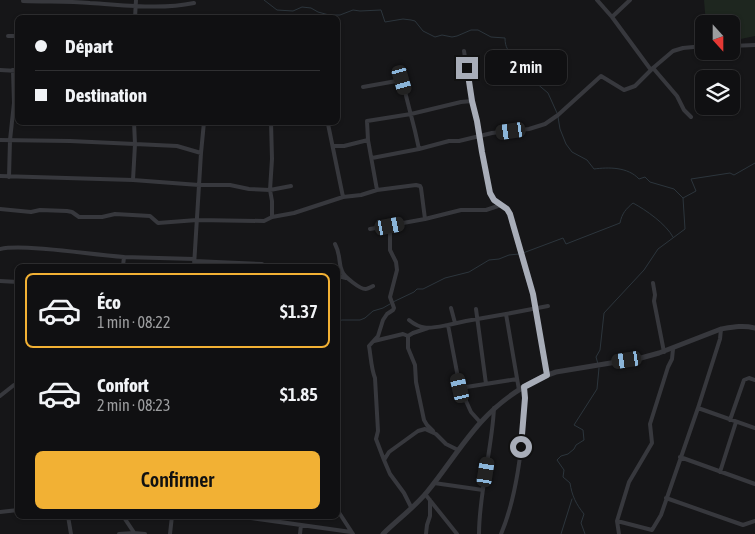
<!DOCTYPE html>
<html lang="fr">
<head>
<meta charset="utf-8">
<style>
  :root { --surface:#101012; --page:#19191b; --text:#f1f3f6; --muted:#9c9d9f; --line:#303032; --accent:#f2b134 }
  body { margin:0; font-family:"Asap Condensed",sans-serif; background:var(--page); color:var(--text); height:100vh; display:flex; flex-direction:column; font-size:19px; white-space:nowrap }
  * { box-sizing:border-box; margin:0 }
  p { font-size:16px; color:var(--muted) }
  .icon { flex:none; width:28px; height:28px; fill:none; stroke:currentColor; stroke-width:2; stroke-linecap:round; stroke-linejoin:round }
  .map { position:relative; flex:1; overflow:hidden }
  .details { position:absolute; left:15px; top:264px; width:325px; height:255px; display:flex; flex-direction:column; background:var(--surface); border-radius:8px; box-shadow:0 1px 4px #0004,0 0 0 1px var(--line) }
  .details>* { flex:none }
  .guide { position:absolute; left:15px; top:15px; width:325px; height:110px; border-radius:8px; box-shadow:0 1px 4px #0004,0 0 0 1px var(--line); display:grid; align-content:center; height:110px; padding:0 20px; background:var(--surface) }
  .needle { width:32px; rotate:159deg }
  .tools { position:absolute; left:695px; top:15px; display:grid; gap:10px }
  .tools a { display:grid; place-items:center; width:45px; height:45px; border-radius:8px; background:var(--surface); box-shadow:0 1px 4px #0004,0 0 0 1px var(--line); font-size:25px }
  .end { position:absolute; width:22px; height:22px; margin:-11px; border:6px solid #a8adb8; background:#111; box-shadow:0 0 0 2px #111 }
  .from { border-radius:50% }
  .bubble { position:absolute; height:35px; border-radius:8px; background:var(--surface); box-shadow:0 1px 4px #0004,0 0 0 1px var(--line); font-size:16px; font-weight:600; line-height:35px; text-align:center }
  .car { position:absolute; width:15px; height:30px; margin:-15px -8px; border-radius:6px; box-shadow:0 0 4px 1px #0007; background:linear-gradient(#222 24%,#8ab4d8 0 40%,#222 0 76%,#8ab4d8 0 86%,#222 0) }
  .guide b { display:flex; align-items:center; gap:18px; height:48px; font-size:19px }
  .guide b+b { border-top:1px solid var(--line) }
  .guide i { width:12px; height:12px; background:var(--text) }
  ul { padding:9px 0 0; list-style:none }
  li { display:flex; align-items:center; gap:15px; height:75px; margin:0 10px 8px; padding:0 10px; border:2px solid transparent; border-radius:8px }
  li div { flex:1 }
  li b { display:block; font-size:19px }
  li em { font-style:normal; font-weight:600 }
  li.active { border-color:var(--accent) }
  li>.icon { width:45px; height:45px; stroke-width:1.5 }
  .button { display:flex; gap:10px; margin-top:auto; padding:10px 20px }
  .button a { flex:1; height:58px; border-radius:8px; background:var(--accent); color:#111; font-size:20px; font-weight:600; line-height:58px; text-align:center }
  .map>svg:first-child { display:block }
</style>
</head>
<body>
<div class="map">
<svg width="755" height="534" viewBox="0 0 755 534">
  <rect width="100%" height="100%" fill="#161618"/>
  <path fill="#1e261f" d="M704 0H755V36L731 41V24H706Z"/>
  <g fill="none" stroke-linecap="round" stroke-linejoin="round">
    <path stroke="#2c353c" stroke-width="1" d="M264 0 277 10 293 11 302 7 311 8 318 12 329 15H340L353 10 360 11 381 10 385 22 403 19 411 20 415 21 423 31 435 37 442 35 452 37 457 36 471 30H478L491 37 505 38C505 57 519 56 533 61V68L530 75 535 82 548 93 557 113
      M558 117 560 129 566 144 572 152 587 160 594 169C609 167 628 167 639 179L645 177 650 182 674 189 683 198
      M523 253 563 238 566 244 620 223C622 213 626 209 633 203 646 210 666 224 673 237
      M393 302 414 292 417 289H423L445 278 469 272 489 260 499 259 509 255 519 254
      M338 321 342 320H360L365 318 373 311 383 308 390 304
      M598 364 596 357 600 350 604 313 644 270 658 249 685 229 683 198 696 191 691 179 730 173 734 175 755 163
      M561 534 572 499
      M585 534 581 523 584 514C576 504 572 496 570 483L563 477 564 470 557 460 561 456 568 454 574 449 576 445 584 440 583 430 574 425 597 389 599 368"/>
    <path stroke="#37383d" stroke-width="4" d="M597 0 612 17 651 70
      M23 1C46 2 68 1 90 3 125 5 160 10 194 3
      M612 17 630 0
      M135 18 136 0
      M8 36H18
      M731 46 755 45
      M464 51 472 101 477 121 479 137 490 193C494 203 504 205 510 214L526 273 533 294 547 375
      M653 68 677 96 684 110 691 117
      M0 70 18 71
      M363 87 402 80 415 131 419 149
      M134 122 135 144 177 146 201 153 194 266
      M271 122 272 159 270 190 272 201V217L294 213 343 197 361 195 377 190 368 140 367 121 411 114 461 102 472 101
      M318 122 328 124 343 197
      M0 140 70 141 135 144 133 180
      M333 146H344L368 140
      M201 153 204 122
      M372 158 419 149 449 141H459L492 133 529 129 545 124 558 115 601 76 624 90 635 86 653 68 673 51 683 48 704 46
      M0 176 133 180 199 185H230L249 189 270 190 291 186
      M9 177 10 140 14 103 13 70
      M377 190 416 185 420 186 421 188 425 219
      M0 209 31 212 40 210 67 211 72 212 79 217H102L115 214 150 216 158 223 197 220 264 221 272 217
      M370 229 425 219 461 210H486L501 205
      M335 244C341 255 338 262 342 271 343 276 361 290 366 289 367 289 373 286 373 286
      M0 249C14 246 31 248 46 249 72 251 98 255 124 257
      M194 261 262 264 264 266
      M123 266 124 257 194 259
      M338 276 346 278
      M0 281 18 282
      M653 283 655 295 654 301 664 352
      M451 308 455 323
      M476 309 486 384
      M506 314 519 390
      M409 320C422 331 432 328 448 325
      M428 328 413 333 408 336V348L415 365 416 382 424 420 427 425 433 431
      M374 341 403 334 408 336
      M460 388 517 379
      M0 396 14 385 18 384
      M698 408 755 428
      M730 420 744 380 749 378 755 380
      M480 422 471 412 460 388 448 325 466 321 506 314 548 306
      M680 457 755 484
      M384 460 376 439 378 431 375 378C371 368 371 357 369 346L378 336 383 320 387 314 393 310 394 308 390 297 397 270 396 262 390 250V226
      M720 472 736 422
      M434 483 483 490
      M425 494 457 534
      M666 498 743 525 755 521
      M411 507 404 493 390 474 384 460 389 452 418 431 425 429 436 434 446 444 458 450
      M338 511 353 534
      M0 512 18 510
      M68 516 71 534
      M123 516 135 534
      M237 516 351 532
      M617 521 652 530 661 515 698 408 720 339 721 329
      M119 534 134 533 145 534
      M170 534 172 516
      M300 534 301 525
      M426 534 427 525 430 516V500
      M479 534C479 492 492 450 494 408
      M501 534C515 501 520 464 523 429 524 414 526 401 524 387
      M619 534 617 521 629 482 652 443 650 424 668 367 672 359 673 349"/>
    <path stroke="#37383d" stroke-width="5" d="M383 534C397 520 415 507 427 492 446 469 461 444 481 422 501 400 528 381 556 372L641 358 659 353 721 329C733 327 743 325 755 328"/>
  </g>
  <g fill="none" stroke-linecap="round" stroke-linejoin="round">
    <path stroke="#a8adb8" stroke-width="6" d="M467 68 472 101 477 121 482 152 490 193 494 200 507 209 510 214 533 294 547 375 524 387 525 398 521 447"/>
  </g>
</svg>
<div class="tools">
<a><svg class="needle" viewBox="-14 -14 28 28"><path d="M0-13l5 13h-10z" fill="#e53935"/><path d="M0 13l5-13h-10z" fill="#9c9d9f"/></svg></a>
<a><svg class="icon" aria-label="layers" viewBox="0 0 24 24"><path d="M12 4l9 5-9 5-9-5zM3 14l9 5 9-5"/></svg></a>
</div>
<i class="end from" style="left:521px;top:447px"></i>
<i class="end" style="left:467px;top:68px"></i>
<div class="bubble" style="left:485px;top:50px;width:82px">2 min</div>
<i class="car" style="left:402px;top:80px;rotate:164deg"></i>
<i class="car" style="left:511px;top:131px;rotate:262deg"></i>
<i class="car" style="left:390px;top:226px;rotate:79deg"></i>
<i class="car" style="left:627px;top:360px;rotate:261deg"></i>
<i class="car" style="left:460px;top:388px;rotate:347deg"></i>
<i class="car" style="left:486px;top:472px;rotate:9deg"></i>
<div class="guide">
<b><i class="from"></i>Départ</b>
<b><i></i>Destination</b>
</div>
<section class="details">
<ul>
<li class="active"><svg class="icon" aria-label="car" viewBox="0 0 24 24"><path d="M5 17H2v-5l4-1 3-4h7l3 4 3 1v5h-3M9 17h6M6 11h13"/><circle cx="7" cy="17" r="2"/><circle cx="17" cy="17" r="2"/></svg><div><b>Éco</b><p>1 min · 08:22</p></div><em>$1.37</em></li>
<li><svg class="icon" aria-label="car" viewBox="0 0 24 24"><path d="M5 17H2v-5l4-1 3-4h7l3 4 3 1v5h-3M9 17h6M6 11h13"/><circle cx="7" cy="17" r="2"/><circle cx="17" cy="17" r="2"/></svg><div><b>Confort</b><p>2 min · 08:23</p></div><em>$1.85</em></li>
</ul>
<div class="button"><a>Confirmer</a></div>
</section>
</div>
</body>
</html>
